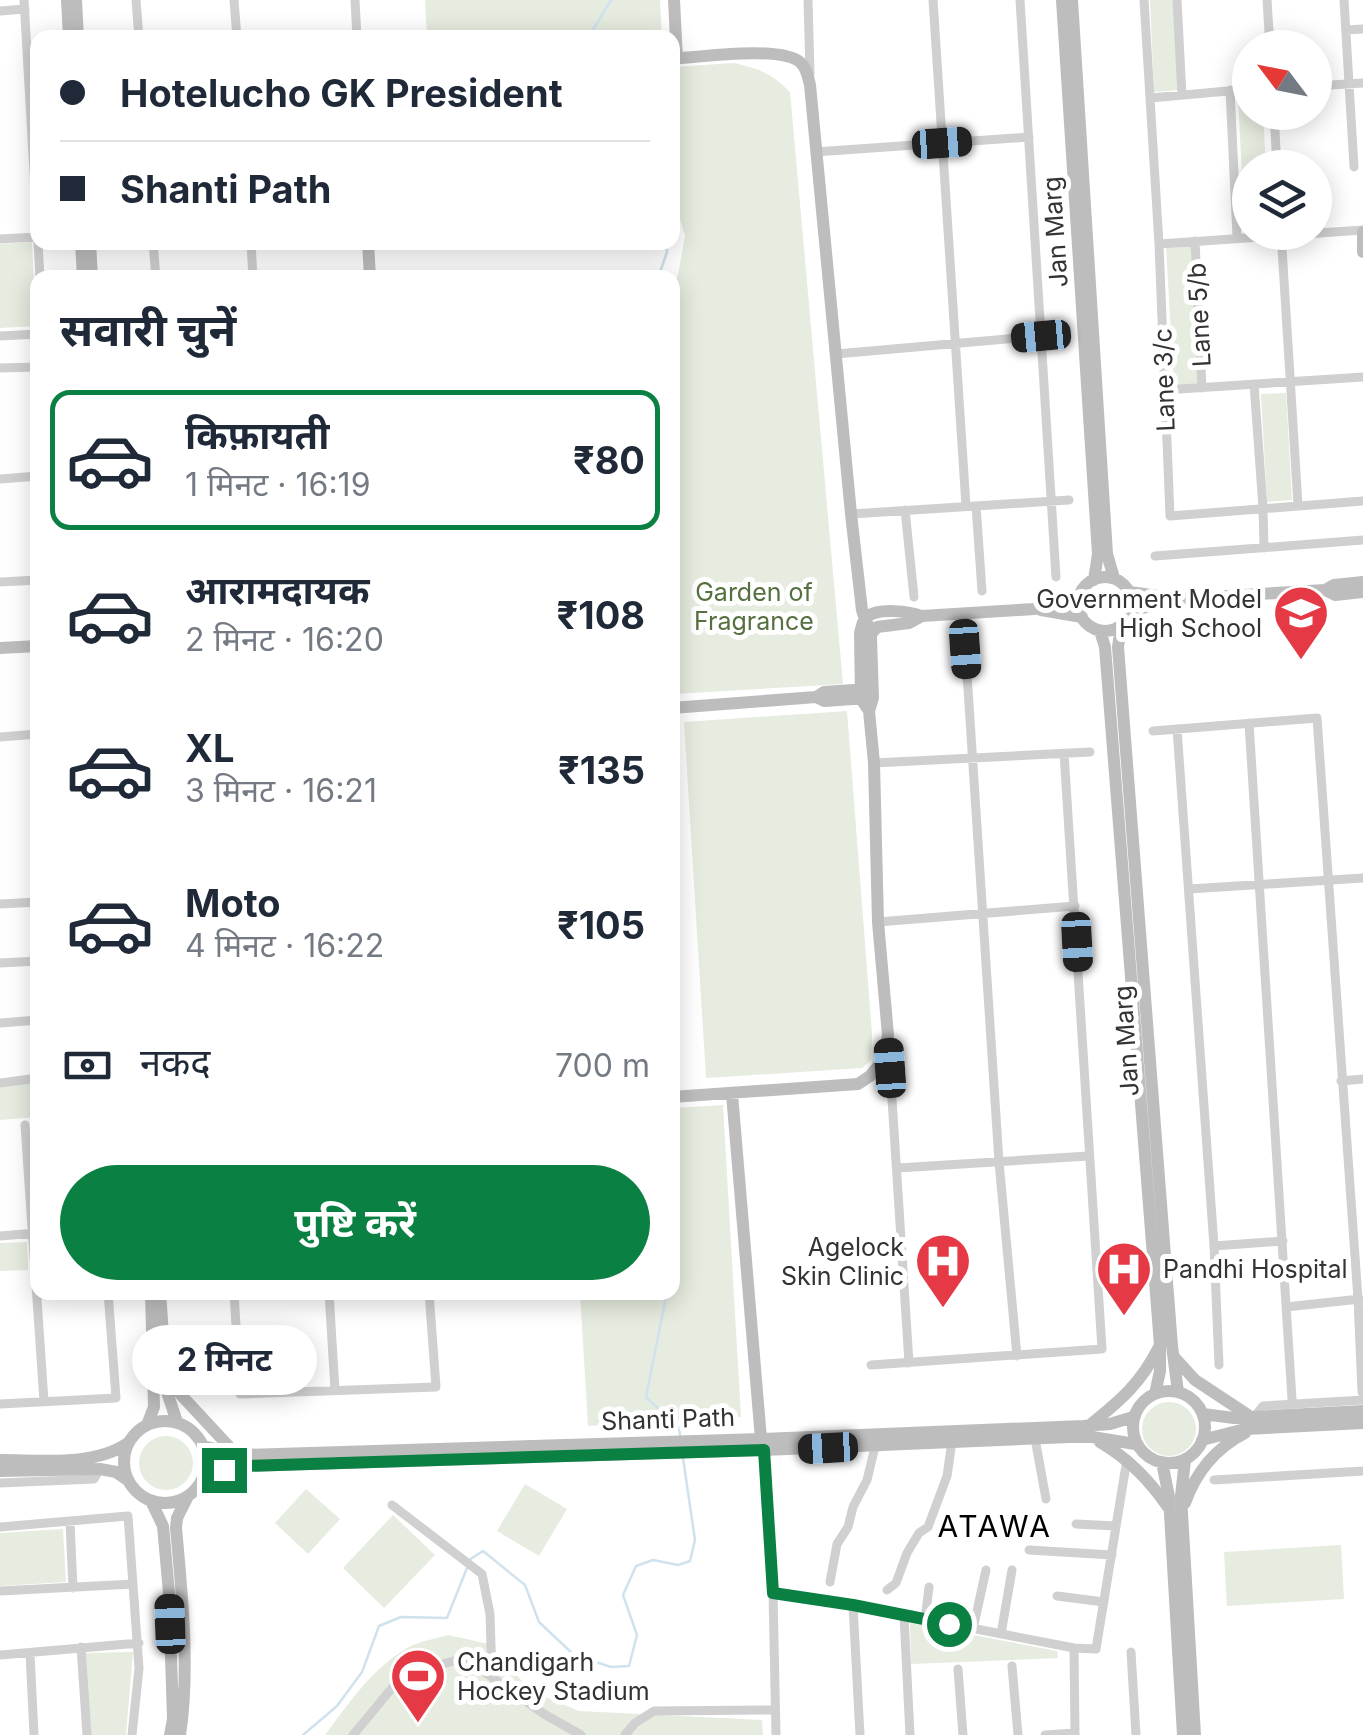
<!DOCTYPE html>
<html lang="hi">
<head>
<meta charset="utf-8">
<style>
  :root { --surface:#fff; --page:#f2f2f3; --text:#1f2937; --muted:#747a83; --line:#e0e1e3; --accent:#0b8043 }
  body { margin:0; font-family:Inter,"Noto Sans Devanagari",sans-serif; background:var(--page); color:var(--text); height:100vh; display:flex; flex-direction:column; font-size:38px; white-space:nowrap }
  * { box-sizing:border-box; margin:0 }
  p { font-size:32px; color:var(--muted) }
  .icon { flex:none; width:55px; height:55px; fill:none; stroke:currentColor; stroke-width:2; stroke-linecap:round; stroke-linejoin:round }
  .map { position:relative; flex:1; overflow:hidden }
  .side { position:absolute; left:30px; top:270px; width:650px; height:1030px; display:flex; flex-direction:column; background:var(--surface); border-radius:20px; box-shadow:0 5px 25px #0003 }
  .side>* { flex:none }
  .top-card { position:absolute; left:30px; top:30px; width:650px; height:220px; border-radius:20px; box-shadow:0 5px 25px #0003; display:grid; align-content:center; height:220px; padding:0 30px; background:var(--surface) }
  .needle { width:65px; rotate:302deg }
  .controls { position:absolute; left:1232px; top:30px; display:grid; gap:20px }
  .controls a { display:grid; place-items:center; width:100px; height:100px; border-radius:50%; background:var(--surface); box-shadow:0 5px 25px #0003; font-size:50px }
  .end { position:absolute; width:45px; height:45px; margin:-22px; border:12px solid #0b8043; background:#fff; box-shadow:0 0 0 5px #fff }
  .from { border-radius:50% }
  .bubble { position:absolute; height:70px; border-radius:35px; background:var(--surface); box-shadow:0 5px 25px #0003; font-size:32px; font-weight:700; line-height:70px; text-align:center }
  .car { position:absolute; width:30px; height:60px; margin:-30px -15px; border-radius:12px; box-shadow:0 0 8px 2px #0007; background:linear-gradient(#222 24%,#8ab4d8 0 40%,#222 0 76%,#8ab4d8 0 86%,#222 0) }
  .top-card b { display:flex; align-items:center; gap:35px; height:95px; font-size:38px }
  .top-card b+b { border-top:2px solid var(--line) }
  .top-card i { width:25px; height:25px; background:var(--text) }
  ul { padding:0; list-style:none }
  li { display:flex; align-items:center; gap:30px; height:140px; margin:0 20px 15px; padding:0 10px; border:5px solid transparent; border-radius:20px }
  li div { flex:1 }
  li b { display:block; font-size:38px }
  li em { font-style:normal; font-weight:700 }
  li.selected { border-color:var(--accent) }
  li>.icon { width:90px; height:90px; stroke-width:1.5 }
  h2 { padding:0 30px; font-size:45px; line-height:120px }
  .pay { display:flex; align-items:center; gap:25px; height:110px; padding:0 30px; font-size:38px }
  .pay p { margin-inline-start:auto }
  .primary-button { display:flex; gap:20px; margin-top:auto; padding:20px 30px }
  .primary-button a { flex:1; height:115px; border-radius:60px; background:var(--accent); color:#fff; font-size:40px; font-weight:700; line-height:115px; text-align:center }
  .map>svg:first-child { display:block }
</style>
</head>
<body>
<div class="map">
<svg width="1363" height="1735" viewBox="0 0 1363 1735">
  <rect width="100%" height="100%" fill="#fff"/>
  <path fill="#e6ecdf" d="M425 0H660L662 37H427Z
    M1150 0H1173L1178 90 1154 92Z
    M734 63C760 69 771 73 790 92L843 684 673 694 672 288 678 275 685 236 673 196V67Z
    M1250 98V112L1263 113 1266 167 1250 168V231H1245L1238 99Z
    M32 242 36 326 0 328V244Z
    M1191 246 1199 384 1174 385 1166 247Z
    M1286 393 1292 500 1267 502 1261 394Z
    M847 711 872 1034 871 1060 862 1068 706 1078 684 722Z
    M37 1082V1117L0 1120V1084Z
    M723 1105 741 1417 588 1426 580 1293 672 1292 673 1108Z
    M27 1242 28 1270 0 1271V1243Z
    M1142 1429a27 27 0 1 1 54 0a27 27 0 1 1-54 0Z
    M139 1463a27 27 0 1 1 54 0a27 27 0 1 1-54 0Z
    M525 1484 567 1509 539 1556 497 1531Z
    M306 1489 340 1519 308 1554 275 1523Z
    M393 1515 435 1555 384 1608 343 1568Z
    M63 1529 66 1582 0 1586V1533Z
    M1341 1545 1344 1599 1227 1606 1224 1552Z
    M910 1623 1057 1651 1058 1658 911 1664Z
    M448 1635 489 1644 531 1691 579 1711 762 1720 763 1735H325C349 1703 373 1667 409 1647 420 1641 435 1639 448 1635Z
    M133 1652 126 1735H90L86 1653Z"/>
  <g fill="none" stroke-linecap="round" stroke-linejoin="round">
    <path stroke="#cfe2ee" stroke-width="2.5" d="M588 38 611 0
      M658 278 667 252 665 242
      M667 1292 646 1397 679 1428 680 1435
      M469 1560 483 1551 525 1585 539 1622 574 1655 611 1667 629 1666 637 1635 623 1595 636 1566 653 1560 678 1565 690 1561 695 1540 683 1458
      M303 1735 337 1706 362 1672 379 1626 401 1617 447 1618 467 1568"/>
    <path stroke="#d0d0d0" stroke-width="9" d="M24 0 38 240
      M136 0 139 38
      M234 0 237 38
      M355 0 357 38
      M808 0 810 73
      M933 0 966 506
      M1020 0 1056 577
      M1144 0 1159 244 1170 516 1363 501
      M1177 0 1182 95
      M1267 0 1270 48
      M1344 0 1354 167
      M0 11 25 9
      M1346 30 1363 29
      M1315 86 1363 83
      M1230 90 1237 237
      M1150 98 1250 89
      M1274 112 1277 168
      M815 152 1029 137
      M1281 232 1298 505
      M0 239 37 237
      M1195 241 1202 388
      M38 242 40 278
      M153 242 156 278
      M251 242 253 278
      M1159 244 1363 230
      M0 336 38 334
      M836 354 1041 336
      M0 368 38 367
      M1254 384 1263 508 1264 548
      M1164 390 1363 377
      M0 479 38 476
      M976 506 982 591
      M905 510 914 597
      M851 514 1069 500
      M1155 556 1363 540
      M0 582 38 580
      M963 613 999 1162 1017 1356
      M1249 723 1292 1399
      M1177 729 1214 1246 1219 1365
      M1153 731 1317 718 1358 1299 1362 1392
      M0 737 38 734
      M874 763 1090 752
      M1189 889 1363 878
      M0 904 38 902
      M878 922 1075 906
      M0 963 38 961
      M0 1023 38 1020
      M889 1053 909 1363
      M1341 1081 1363 1079
      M0 1083 38 1078
      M25 1125 44 1401
      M898 1168 1088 1156
      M0 1236 37 1233
      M1214 1246 1283 1241
      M234 1292 240 1394 436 1387 429 1292
      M329 1292 335 1390
      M1286 1307 1360 1299
      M871 1365 1102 1349 1064 753
      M0 1404 116 1398 108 1292
      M1254 1417 1263 1406 1363 1400
      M1036 1444 1046 1499
      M764 1450 773 1593 776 1735
      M1214 1480 1363 1471
      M0 1483 94 1479 100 1469
      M392 1505 482 1574 490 1614 492 1677
      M70 1522 73 1588
      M1076 1524 1116 1526
      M0 1527 128 1516 139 1668 132 1735
      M1029 1550 1112 1555
      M830 1582 837 1544 848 1527 853 1507 867 1480 874 1451
      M887 1590 896 1583 907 1553 919 1533 928 1527 947 1476 951 1448
      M0 1591 133 1584
      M773 1593 853 1605 1074 1648 1096 1649 1127 1459
      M1057 1596 1104 1602
      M853 1605 860 1735
      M904 1616 910 1735
      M925 1620 929 1587
      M973 1629 986 1570
      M1001 1634 1012 1570
      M81 1647 87 1735
      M1074 1648 1075 1735
      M1131 1652 1136 1735
      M30 1653 34 1735
      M0 1655 139 1643
      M1012 1666 1018 1735
      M958 1669 963 1735
      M353 1735 392 1688 415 1672 457 1660 486 1673 544 1714 581 1735
      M625 1735 635 1723 654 1711 774 1710
      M1045 1735 1075 1733"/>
    <path stroke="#bdbdbd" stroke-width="12" d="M67 0 69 38
      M76 0 78 38
      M674 0 677 59
      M1062 0 1098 554 1094 580
      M1072 0 1107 554 1114 578
      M672 59C701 57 782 45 801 63 807 69 808 77 810 85L851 514 862 610 865 620 872 632
      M1363 232V252
      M81 242 83 278
      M90 242 92 278
      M368 242 370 278
      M1078 604a27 27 0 1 1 54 0a27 27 0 1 1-54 0Z
      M1325 590 1335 595 1363 592
      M1130 592 1178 599 1325 590 1334 585 1363 582
      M1041 610 1082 617
      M1132 611 1171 600
      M1121 627 1118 647 1172 1346 1178 1392
      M1100 631 1105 647 1160 1345V1371L1155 1394
      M0 648 38 646
      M816 697 824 701 868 698
      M672 708 816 697 824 692 868 689
      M869 711 861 699 860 633C862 626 862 621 868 616 879 608 909 611 922 616L1034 609 1079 596
      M732 1094 761 1439
      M672 1097 858 1084 870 1076 884 1059 888 1035 878 922 874 763 869 711 873 698 871 638V634L877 627 909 623 922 616
      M160 1292 167 1392 177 1422
      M1174 1357 1195 1380 1248 1415
      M167 1374 182 1396 235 1453
      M1133 1427a36 36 0 1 1 72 0a36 36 0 1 1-72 0Z
      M1203 1414 1234 1418 1363 1411
      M124 1462a41 41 0 1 1 82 0a41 41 0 1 1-82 0Z
      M147 1425 154 1407 151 1292
      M1090 1425C1121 1400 1141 1383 1159 1347
      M1202 1440 1245 1429 1363 1423
      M1100 1442C1129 1459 1149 1480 1168 1507
      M203 1446 242 1455 761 1439 1083 1426 1110 1424 1133 1417
      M0 1460C41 1460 93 1467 128 1443
      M1185 1460 1181 1496 1195 1735
      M1162 1462 1169 1497 1183 1735
      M0 1471 100 1469 116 1472 129 1481
      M203 1477 243 1466 764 1450 1069 1437H1092L1135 1444
      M151 1501 163 1526 169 1593 173 1719 170 1735
      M1185 1503C1196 1472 1216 1448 1245 1433
      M180 1735C190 1670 182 1594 176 1528L177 1518 187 1498"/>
  </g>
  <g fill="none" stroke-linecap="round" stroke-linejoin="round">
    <path stroke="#0b8043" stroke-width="12" d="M224 1470 243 1466 764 1450 773 1593 853 1605 949 1624"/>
  </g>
  <defs>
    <g id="school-pin" transform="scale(2.875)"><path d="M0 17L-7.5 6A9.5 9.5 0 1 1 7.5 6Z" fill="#e63946" stroke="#fff"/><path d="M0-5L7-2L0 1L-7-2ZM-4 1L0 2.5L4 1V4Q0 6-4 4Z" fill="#fff"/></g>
    <g id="hospital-pin" transform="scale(2.875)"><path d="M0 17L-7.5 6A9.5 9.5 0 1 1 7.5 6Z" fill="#e63946" stroke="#fff"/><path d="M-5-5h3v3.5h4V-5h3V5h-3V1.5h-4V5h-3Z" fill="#fff"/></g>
    <g id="stadium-pin" transform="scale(2.875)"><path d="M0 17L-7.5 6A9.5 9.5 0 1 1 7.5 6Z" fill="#e63946" stroke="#fff"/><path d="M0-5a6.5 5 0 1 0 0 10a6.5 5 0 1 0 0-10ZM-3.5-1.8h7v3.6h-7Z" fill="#fff"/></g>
  </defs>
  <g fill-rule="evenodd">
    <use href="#school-pin" x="1301" y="613"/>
    <use href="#hospital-pin" x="943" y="1261"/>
    <use href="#hospital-pin" x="1124" y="1269"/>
    <use href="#stadium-pin" x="418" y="1676"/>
  </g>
  <g text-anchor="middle" stroke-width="10" stroke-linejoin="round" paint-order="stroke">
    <g font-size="25" fill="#333" stroke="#fff">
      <text transform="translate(1055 232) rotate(-94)" y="9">Jan Marg</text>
      <text transform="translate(1199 315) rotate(-93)" y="9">Lane 5/b</text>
      <text transform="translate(1164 380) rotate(-92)" y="9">Lane 3/c</text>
      <text transform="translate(1126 1041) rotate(-94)" y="9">Jan Marg</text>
      <text transform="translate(668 1419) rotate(-2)" y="9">Shanti Path</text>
    </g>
    <g font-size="25" fill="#56703f" stroke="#fff">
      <text x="754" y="601">Garden of<tspan x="754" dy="29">Fragrance</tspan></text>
    </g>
    <g font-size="25" fill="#333" stroke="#fff" text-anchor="end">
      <text x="1262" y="608">Government Model<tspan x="1262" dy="29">High School</tspan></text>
      <text x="904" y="1256">Agelock<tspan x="904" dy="29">Skin Clinic</tspan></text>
      <text x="1163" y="1278" text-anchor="start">Pandhi Hospital</text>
      <text x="457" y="1671" text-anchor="start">Chandigarh<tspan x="457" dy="29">Hockey Stadium</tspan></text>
    </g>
    <g font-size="30" letter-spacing="2.5" fill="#000" stroke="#fff">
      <text x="995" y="1537">ATAWA</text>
    </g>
  </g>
</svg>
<div class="controls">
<a><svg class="needle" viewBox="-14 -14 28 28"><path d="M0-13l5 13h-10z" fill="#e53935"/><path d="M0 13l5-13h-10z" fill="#747a83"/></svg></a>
<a><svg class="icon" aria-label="layers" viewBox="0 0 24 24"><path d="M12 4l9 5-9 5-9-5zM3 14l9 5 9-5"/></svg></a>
</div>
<i class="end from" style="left:949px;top:1624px"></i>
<i class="end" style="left:224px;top:1470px"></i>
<div class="bubble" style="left:132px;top:1325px;width:185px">2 मिनट</div>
<i class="car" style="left:942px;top:143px;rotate:86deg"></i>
<i class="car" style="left:1041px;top:336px;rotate:265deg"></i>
<i class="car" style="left:965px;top:649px;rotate:176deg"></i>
<i class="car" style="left:1077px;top:942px;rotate:177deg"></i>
<i class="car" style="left:890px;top:1068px;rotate:356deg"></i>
<i class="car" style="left:828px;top:1448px;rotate:267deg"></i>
<i class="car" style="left:170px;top:1624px;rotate:358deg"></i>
<div class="top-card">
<b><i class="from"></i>Hotelucho GK President</b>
<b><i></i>Shanti Path</b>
</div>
<section class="side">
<h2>सवारी चुनें</h2>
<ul>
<li class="selected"><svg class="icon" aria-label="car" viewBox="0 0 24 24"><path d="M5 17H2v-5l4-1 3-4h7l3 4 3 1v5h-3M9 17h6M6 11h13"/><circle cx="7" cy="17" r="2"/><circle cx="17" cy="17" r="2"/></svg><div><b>किफ़ायती</b><p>1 मिनट · 16:19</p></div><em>₹80</em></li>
<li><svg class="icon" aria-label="car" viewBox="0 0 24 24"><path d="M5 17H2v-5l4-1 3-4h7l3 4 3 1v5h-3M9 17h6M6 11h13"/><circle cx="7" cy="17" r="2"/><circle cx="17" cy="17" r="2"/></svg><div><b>आरामदायक</b><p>2 मिनट · 16:20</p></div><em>₹108</em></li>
<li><svg class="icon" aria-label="car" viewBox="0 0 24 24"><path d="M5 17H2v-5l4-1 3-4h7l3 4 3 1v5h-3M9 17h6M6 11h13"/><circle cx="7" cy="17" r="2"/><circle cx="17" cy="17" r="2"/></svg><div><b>XL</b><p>3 मिनट · 16:21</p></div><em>₹135</em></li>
<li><svg class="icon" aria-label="car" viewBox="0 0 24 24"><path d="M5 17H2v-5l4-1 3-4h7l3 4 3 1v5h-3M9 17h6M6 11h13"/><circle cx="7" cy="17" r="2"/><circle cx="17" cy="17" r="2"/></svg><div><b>Moto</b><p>4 मिनट · 16:22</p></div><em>₹105</em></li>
</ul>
<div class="pay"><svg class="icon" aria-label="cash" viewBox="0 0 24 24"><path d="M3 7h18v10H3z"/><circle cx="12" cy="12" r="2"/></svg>नकद<p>700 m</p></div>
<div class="primary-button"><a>पुष्टि करें</a></div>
</section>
</div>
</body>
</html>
